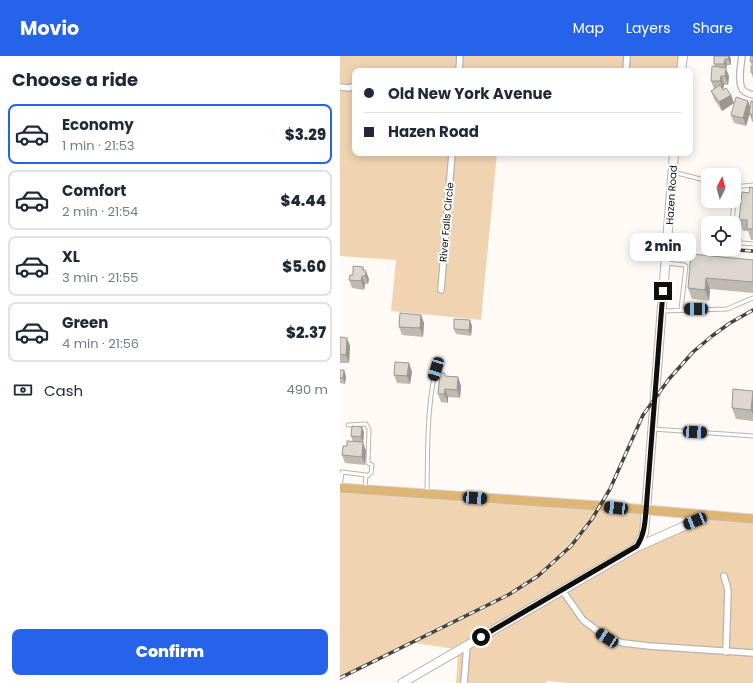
<!DOCTYPE html>
<html lang="en">
<head>
<meta charset="utf-8">
<style>
  :root { --surface:#fff; --page:#f6f6f7; --text:#1f2937; --muted:#747a83; --line:#e0e1e3; --accent:#2563eb }
  body { margin:0; font-family:Poppins,sans-serif; background:var(--page); color:var(--text); height:100vh; display:flex; flex-direction:column; font-size:15px; white-space:nowrap }
  * { box-sizing:border-box; margin:0 }
  p { font-size:13px; color:var(--muted) }
  .icon { flex:none; width:22px; height:22px; fill:none; stroke:currentColor; stroke-width:2; stroke-linecap:round; stroke-linejoin:round }
  .map { position:relative; flex:1; overflow:hidden }
  .details { display:flex; flex-direction:column; background:var(--surface); width:340px }
  .details>* { flex:none }
  .top-card { position:absolute; left:12px; top:12px; width:341px; height:88px; border-radius:8px; box-shadow:0 2px 10px #0003; display:grid; align-content:center; height:88px; padding:0 12px; background:var(--surface) }
  .needle { width:26px; rotate:6deg }
  .controls { position:absolute; left:361px; top:112px; display:grid; gap:8px }
  .controls a { display:grid; place-items:center; width:40px; height:40px; border-radius:8px; background:var(--surface); box-shadow:0 2px 10px #0003; font-size:20px }
  .end { position:absolute; width:18px; height:18px; margin:-9px; border:5px solid #110f0c; background:#fff; box-shadow:0 0 0 2px #fff }
  .from { border-radius:50% }
  .bubble { position:absolute; height:28px; border-radius:8px; background:var(--surface); box-shadow:0 2px 10px #0003; font-size:13px; font-weight:800; line-height:28px; text-align:center }
  .car { position:absolute; width:12px; height:24px; margin:-12px -6px; border-radius:5px; box-shadow:0 0 3px 1px #0007; background:linear-gradient(#222 24%,#8ab4d8 0 40%,#222 0 76%,#8ab4d8 0 86%,#222 0) }
  .top-card b { display:flex; align-items:center; gap:14px; height:38px; font-size:15px }
  .top-card b+b { border-top:1px solid var(--line) }
  .top-card i { width:10px; height:10px; background:var(--text) }
  ul { padding:0; list-style:none }
  li { display:flex; align-items:center; gap:12px; height:60px; margin:0 8px 6px; padding:0 4px; border:2px solid var(--line); border-radius:8px }
  li div { flex:1 }
  li b { display:block; font-size:15px }
  li em { font-style:normal; font-weight:800 }
  li.selected { border-color:var(--accent) }
  li>.icon { width:36px; height:36px; stroke-width:1.5 }
  h2 { padding:0 12px; font-size:18px; line-height:48px }
  .pay { display:flex; align-items:center; gap:10px; height:44px; padding:0 12px; font-size:15px }
  .pay p { margin-inline-start:auto }
  .cta { display:flex; gap:8px; margin-top:auto; padding:8px 12px }
  .cta a { flex:1; height:46px; border-radius:8px; background:var(--accent); color:#fff; font-size:16px; font-weight:800; line-height:46px; text-align:center }
  header { display:flex; align-items:center; gap:24px; box-sizing:border-box; height:56px; padding:0 20px; background:var(--accent); color:#fff }
  header strong { font-size:19px }
  nav { display:flex; gap:22px; margin-inline-start:auto; font-size:14px }
  main { display:flex; flex:1; min-height:0 }
  .map>svg:first-child { display:block }
</style>
</head>
<body>
<header>
<strong>Movio</strong>
<nav><a>Map</a><a>Layers</a><a>Share</a></nav>
</header>
<main>
<section class="details">
<h2>Choose a ride</h2>
<ul>
<li class="selected"><svg class="icon" aria-label="car" viewBox="0 0 24 24"><path d="M5 17H2v-5l4-1 3-4h7l3 4 3 1v5h-3M9 17h6M6 11h13"/><circle cx="7" cy="17" r="2"/><circle cx="17" cy="17" r="2"/></svg><div><b>Economy</b><p>1 min · 21:53</p></div><em>$3.29</em></li>
<li><svg class="icon" aria-label="car" viewBox="0 0 24 24"><path d="M5 17H2v-5l4-1 3-4h7l3 4 3 1v5h-3M9 17h6M6 11h13"/><circle cx="7" cy="17" r="2"/><circle cx="17" cy="17" r="2"/></svg><div><b>Comfort</b><p>2 min · 21:54</p></div><em>$4.44</em></li>
<li><svg class="icon" aria-label="car" viewBox="0 0 24 24"><path d="M5 17H2v-5l4-1 3-4h7l3 4 3 1v5h-3M9 17h6M6 11h13"/><circle cx="7" cy="17" r="2"/><circle cx="17" cy="17" r="2"/></svg><div><b>XL</b><p>3 min · 21:55</p></div><em>$5.60</em></li>
<li><svg class="icon" aria-label="car" viewBox="0 0 24 24"><path d="M5 17H2v-5l4-1 3-4h7l3 4 3 1v5h-3M9 17h6M6 11h13"/><circle cx="7" cy="17" r="2"/><circle cx="17" cy="17" r="2"/></svg><div><b>Green</b><p>4 min · 21:56</p></div><em>$2.37</em></li>
</ul>
<div class="pay"><svg class="icon" aria-label="cash" viewBox="0 0 24 24"><path d="M3 7h18v10H3z"/><circle cx="12" cy="12" r="2"/></svg>Cash<p>490 m</p></div>
<div class="cta"><a>Confirm</a></div>
</section>
<div class="map">
<svg width="413" height="627" viewBox="0 0 413 627">
  <rect width="100%" height="100%" fill="#fffaf6"/>
  <path fill="#f0d3b1" d="M0 0H117L116 15H15V27L9 29 0 28Z
    M123 0H284L283 15H122Z
    M290 0H340L338 15H289Z
    M15 34V97H109L98 238H103L115 97H157L141 264 51 255 56 204 0 200V35Z
    M0 435 260 454 303 458 301 477 295 488 127 586H125L115 593 74 587 0 624Z
    M368 463 413 466V627H228L206 625V627H127L130 591 299 493Z
    M124 595 121 627H116L118 598Z"/>
  <g fill="none" stroke-linecap="round" stroke-linejoin="round">
    <g stroke="#bab3ac" stroke-width="5">
      <path id="lane" d="M333 116 368 125
        M394 131 413 129
        M394 141 395 131
        M392 167 394 145
        M394 175 401 187 413 188
        M327 207 344 209 346 210 341 253
        M323 255 387 253 413 242
        M8 369 26 368 29 373 28 407 32 409 31 417 26 421
        M313 373 413 380
        M0 431 2 416 26 419 25 432
        M87 436C88 393 86 347 98 305"/>
    </g>
    <g stroke="#bab3ac" stroke-width="8">
      <path id="street" d="M402 0C401 8 397 30 404 35 406 37 410 38 413 39
        M119 15 120 0
        M286 15 287 0
        M0 31 9 32 15 30
        M101 234 112 97
        M384 520 388 534 386 596
        M222 534 243 564 267 582 283 587 309 590 413 597
        M124 627 127 589"/>
    </g>
    <g stroke="#bab3ac" stroke-width="10">
      <path id="secondary" d="M341 15 343 0
        M297 491 304 477 306 455 334 97
        M62 627 297 491 367 460"/>
    </g>
    <g stroke="#d9d9d8" stroke-width="11">
      <path id="primary" d="M0 432 260 450 413 463"/>
    </g>
    <use href="#lane" stroke="#fff" stroke-width="3"/>
    <use href="#street" stroke="#fff" stroke-width="5.5"/>
    <use href="#secondary" stroke="#fff" stroke-width="8"/>
    <use href="#primary" stroke="#ddb577" stroke-width="9"/>
    <g stroke="#464340" stroke-width="3.5">
      <path id="rail" d="M381 193 413 195
        M0 622 168 539 198 520 231 490 252 463 270 433 303 359 329 323 353 296 372 280 390 267 413 254"/>
    </g>
    <use href="#rail" stroke="#fff" stroke-width="2" stroke-dasharray="6" stroke-linecap="butt"/>
  </g>
  <path fill="#bfb9b2" d="M374 0 391 3V9H387L386 13 389 20 388 29H384L383 34 391 39 394 47 382 55 374 43 371 35 374 33 371 25 375 11 374 8Z
    M413 0V22L411 16 412 11 410 5Z
    M413 45V66H412L410 58 406 70 394 67 391 59 410 51Z
    M413 132V184H411L408 175H403L399 164 409 137Z
    M351 198 413 204V237L370 233 369 245 352 243 348 232Z
    M24 214 29 223 28 228H25L24 234 12 232 9 224 13 219Z
    M81 259 84 267 83 281 62 279 59 271Z
    M130 264 132 270 131 280 116 278 114 273Z
    M0 281 10 290 9 307H0Z
    M69 307 72 316 70 328 57 327 54 319Z
    M0 314 6 320 5 328 0 327Z
    M106 320 118 321 121 330 120 342 108 341V347L101 346 98 338Z
    M413 335V365L396 363 392 352Z
    M24 376 23 387 26 395 25 409 5 407 2 399 13 386 11 380Z"/>
  <path fill="#9b9691" d="M389 0H390L391 3V9L388 3Z
    M385 3 387 9 386 13 389 20 388 29 385 20 386 13 384 8Z
    M381 20 384 29 383 34 380 25Z
    M391 39 394 47 382 55 379 46Z
    M408 45 411 53 406 70 403 62Z
    M23 211 26 218V215L29 223 28 228 23 214Z
    M22 220 25 228 24 234 21 225Z
    M366 222 370 233 369 245 365 234Z
    M81 259 84 267 83 281 80 272Z
    M130 264 132 270 131 280 129 274Z
    M7 282 10 290 9 307 6 299Z
    M69 307 72 316 70 328 67 320Z
    M4 314 6 320 5 328 3 322Z
    M118 321 121 330 120 342 117 334Z
    M105 333 108 341V347L104 338Z
    M413 335V359L411 354Z
    M22 371 24 376 23 387 21 381Z
    M23 386 26 395 25 409 22 401Z"/>
  <path fill="#ded7cf" stroke="#9b9691" d="M374 0H389L388 3H385L384 8H374Z
    M411 0H413V5H410Z
    M372 10 386 12 385 20H381L380 25H371Z
    M411 10 413 11V17L411 16Z
    M380 29 383 34 386 32 391 39 379 46 371 35Z
    M396 41 408 45 403 62 391 59Z
    M411 45H413V62L411 61 412 58H409Z
    M410 131 413 132V173H407V164H399L402 136 409 137Z
    M351 198 413 204V226L366 222 365 234 348 232Z
    M13 210 23 211V214L26 215 25 220H22L21 225 9 224 10 219H13Z
    M60 257 81 259 80 272 59 271Z
    M114 263 130 264 129 274 114 273Z
    M0 281 7 282 6 299 0 298Z
    M55 306 69 307 67 320 54 319Z
    M0 314H4L3 322H0Z
    M100 317H105V320L118 321 117 334 105 333 104 338H98Z
    M393 333 413 335 411 354 392 352Z
    M12 370 22 371 21 381 11 380Z
    M7 385 23 386 22 401 2 399 3 390H7Z"/>
  <g fill="none" stroke-linecap="round" stroke-linejoin="round">
    <path stroke="#110f0c" stroke-width="5" d="M141 581 297 490C304 479 305 468 306 455L323 235"/>
  </g>
  <g text-anchor="middle" stroke-width="4" stroke-linejoin="round" paint-order="stroke">
    <g font-size="10" fill="#110f0c" stroke="#fff">
      <text transform="translate(331 139) rotate(-86)" y="4">Hazen Road</text>
      <text transform="translate(106 166) rotate(-85)" y="4">River Falls Circle</text>
    </g>
  </g>
</svg>
<div class="controls">
<a><svg class="needle" viewBox="-14 -14 28 28"><path d="M0-13l5 13h-10z" fill="#e53935"/><path d="M0 13l5-13h-10z" fill="#747a83"/></svg></a>
<a><svg class="icon" aria-label="locate" viewBox="0 0 24 24"><circle cx="12" cy="12" r="6"/><path d="M12 2v4M12 18v4M2 12h4M18 12h4"/></svg></a>
</div>
<i class="end from" style="left:141px;top:581px"></i>
<i class="end" style="left:323px;top:235px"></i>
<div class="bubble" style="left:290px;top:177px;width:66px">2 min</div>
<i class="car" style="left:356px;top:253px;rotate:270deg"></i>
<i class="car" style="left:96px;top:313px;rotate:197deg"></i>
<i class="car" style="left:355px;top:376px;rotate:93deg"></i>
<i class="car" style="left:135px;top:442px;rotate:94deg"></i>
<i class="car" style="left:276px;top:452px;rotate:276deg"></i>
<i class="car" style="left:355px;top:465px;rotate:248deg"></i>
<i class="car" style="left:267px;top:582px;rotate:303deg"></i>
<div class="top-card">
<b><i class="from"></i>Old New York Avenue</b>
<b><i></i>Hazen Road</b>
</div>
</div>
</main>
</body>
</html>
